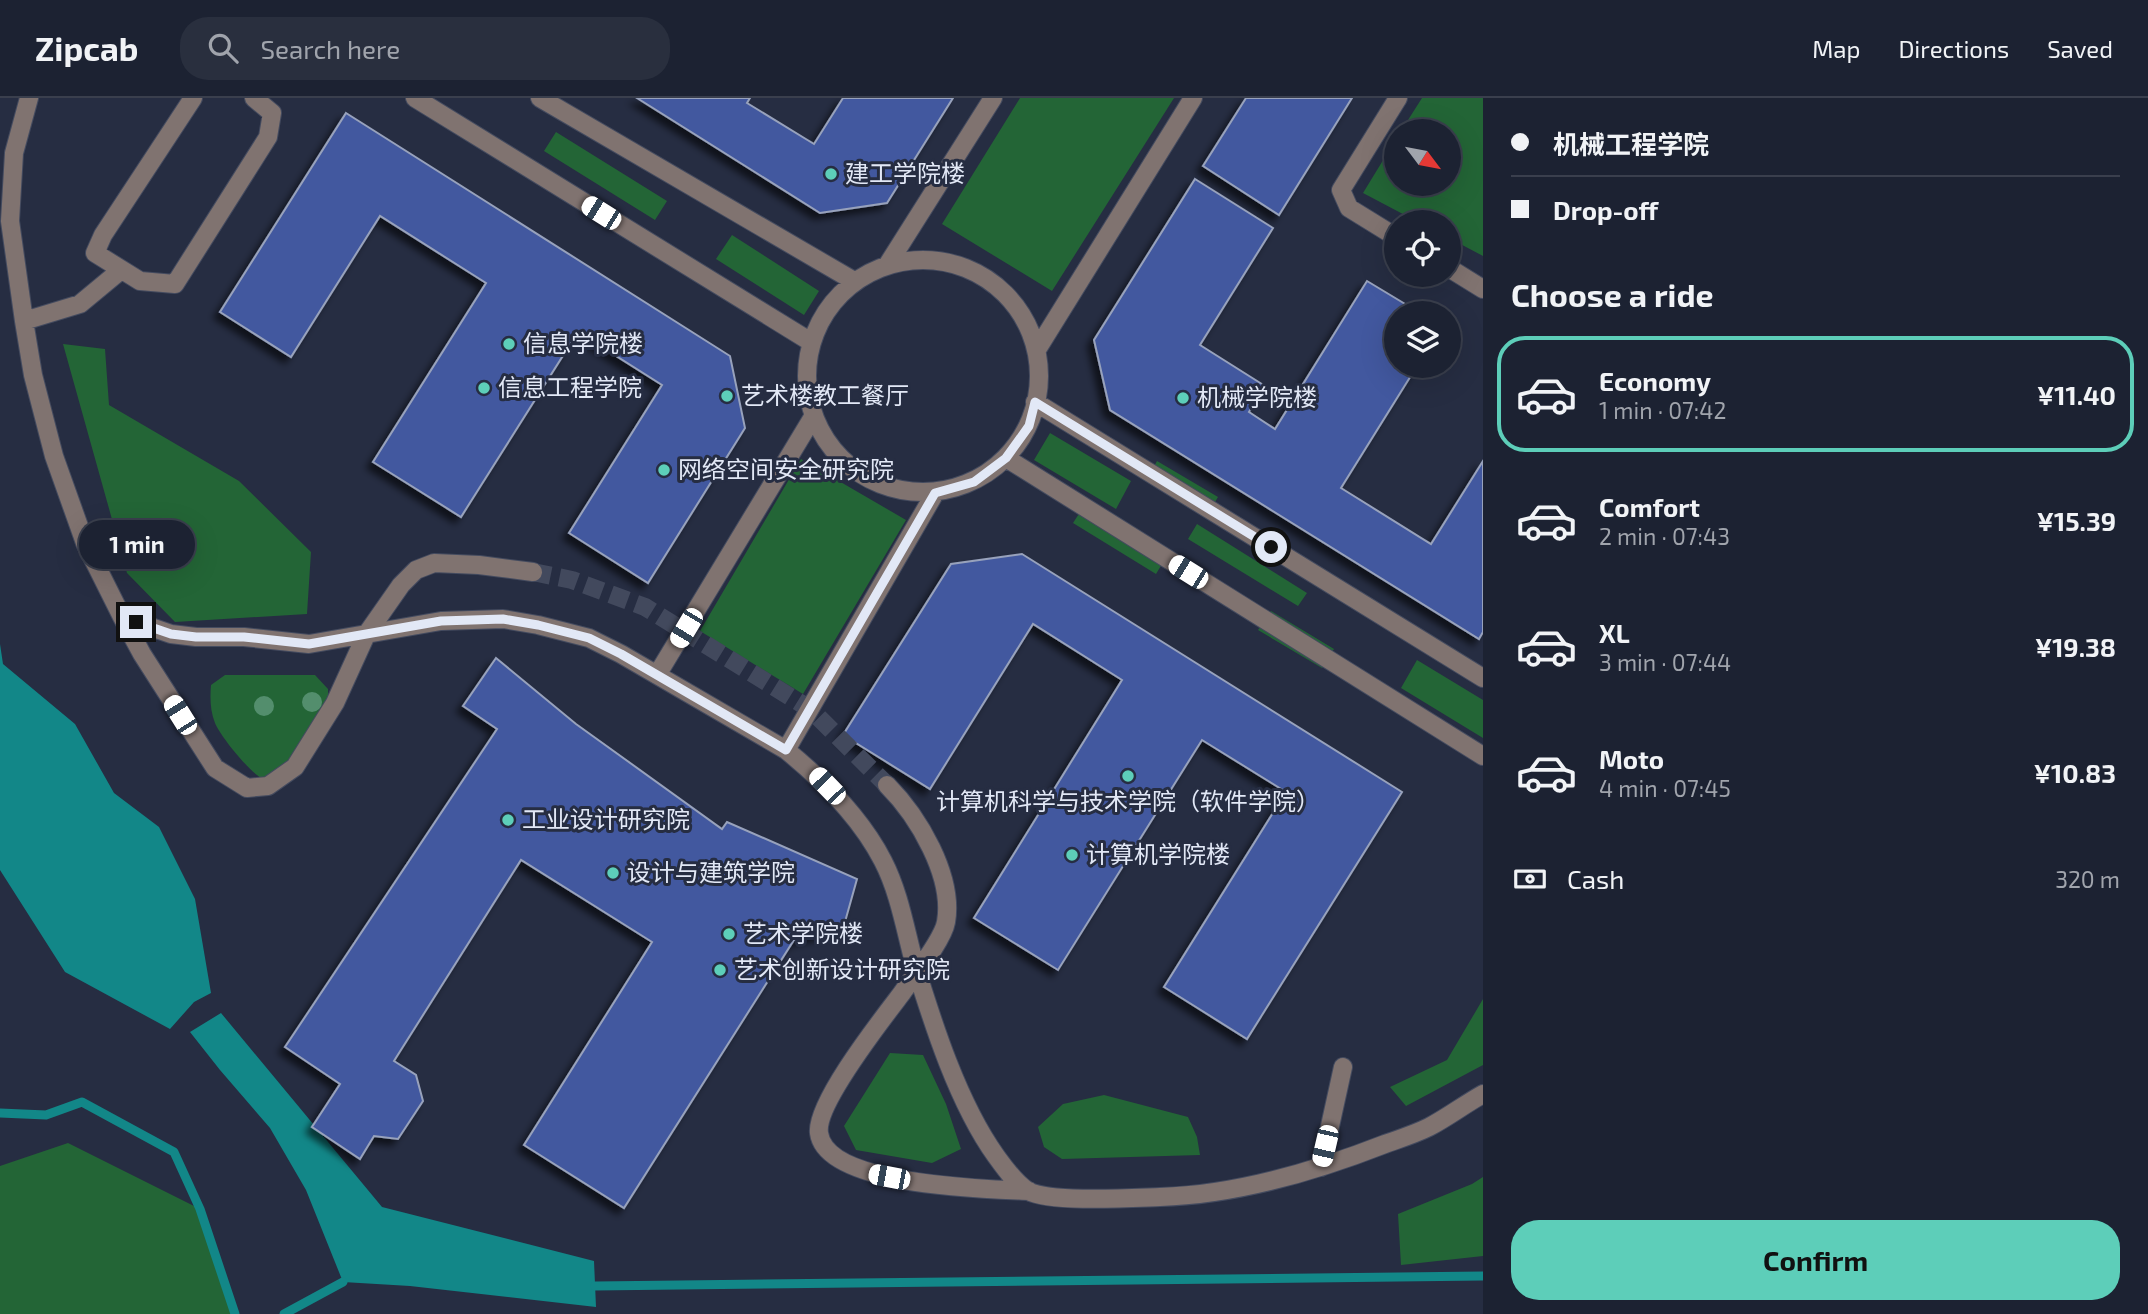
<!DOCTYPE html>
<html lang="en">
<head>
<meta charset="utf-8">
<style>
  :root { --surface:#1c2232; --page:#292f3e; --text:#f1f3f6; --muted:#a0a4ac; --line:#3a3f4d; --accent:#5dceb9 }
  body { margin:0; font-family:"Exo 2","Noto Sans SC",sans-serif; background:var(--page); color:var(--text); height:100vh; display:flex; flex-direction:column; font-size:26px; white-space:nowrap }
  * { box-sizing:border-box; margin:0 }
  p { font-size:23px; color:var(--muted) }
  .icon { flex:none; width:38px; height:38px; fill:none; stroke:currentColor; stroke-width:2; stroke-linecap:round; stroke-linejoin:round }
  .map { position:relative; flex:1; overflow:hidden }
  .drawer { display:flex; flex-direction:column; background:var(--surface); width:665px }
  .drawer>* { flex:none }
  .top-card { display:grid; align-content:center; height:154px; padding:0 28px; background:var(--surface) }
  .needle { width:46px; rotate:122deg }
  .tools { position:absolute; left:1384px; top:21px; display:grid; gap:14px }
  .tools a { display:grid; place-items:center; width:77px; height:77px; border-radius:50%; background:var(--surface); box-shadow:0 7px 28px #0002,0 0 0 2px var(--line); font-size:35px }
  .end { position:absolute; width:32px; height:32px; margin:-16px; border:9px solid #e2e8f6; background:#111; box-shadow:0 0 0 4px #111 }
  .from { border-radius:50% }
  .bubble { position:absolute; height:49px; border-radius:24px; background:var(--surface); box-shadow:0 7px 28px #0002,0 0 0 2px var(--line); font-size:23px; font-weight:700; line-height:49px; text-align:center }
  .car { position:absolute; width:21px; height:42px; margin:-21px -10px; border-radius:9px; box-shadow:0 0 5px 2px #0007; background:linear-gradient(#fff 24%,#345 0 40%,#fff 0 76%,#345 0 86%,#fff 0) }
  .top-card b { display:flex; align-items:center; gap:24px; height:66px; font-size:26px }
  .top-card b+b { border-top:2px solid var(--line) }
  .top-card i { width:18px; height:18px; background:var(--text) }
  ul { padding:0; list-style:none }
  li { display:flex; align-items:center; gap:21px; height:116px; margin:0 14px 10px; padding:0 14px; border:4px solid transparent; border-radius:28px }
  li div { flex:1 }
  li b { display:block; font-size:26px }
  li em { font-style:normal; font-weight:700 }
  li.on { border-color:var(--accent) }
  li>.icon { width:63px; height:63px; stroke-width:1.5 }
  h2 { padding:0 28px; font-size:32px; line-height:84px }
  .pay { display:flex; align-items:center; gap:18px; height:77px; padding:0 28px; font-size:26px }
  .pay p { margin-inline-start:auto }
  .cta { display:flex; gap:14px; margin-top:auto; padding:14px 28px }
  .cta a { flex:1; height:80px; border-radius:28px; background:var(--accent); color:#111; font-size:28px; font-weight:700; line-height:80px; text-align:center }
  header { display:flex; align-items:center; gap:42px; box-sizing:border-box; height:98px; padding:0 35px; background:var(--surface); border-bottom:2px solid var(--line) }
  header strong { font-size:33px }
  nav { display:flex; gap:38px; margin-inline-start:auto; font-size:24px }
  .search { width:490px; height:63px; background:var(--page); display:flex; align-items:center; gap:18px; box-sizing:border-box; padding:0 24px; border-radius:28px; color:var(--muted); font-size:26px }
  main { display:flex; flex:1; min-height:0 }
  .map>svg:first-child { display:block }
</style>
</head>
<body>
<header>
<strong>Zipcab</strong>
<div class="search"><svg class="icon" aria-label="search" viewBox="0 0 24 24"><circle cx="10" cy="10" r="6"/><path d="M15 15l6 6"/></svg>Search here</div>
<nav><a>Map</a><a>Directions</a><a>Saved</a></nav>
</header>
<main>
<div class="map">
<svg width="1483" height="1216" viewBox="0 0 1483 1216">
  <defs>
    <filter id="shadow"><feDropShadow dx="-6" dy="6" stdDeviation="3.5" flood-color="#0009"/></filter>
  </defs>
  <rect width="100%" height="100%" fill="#262d42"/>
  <path fill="#236536" d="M1020 0H1174L1052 193 942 126Z
    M1422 0H1483V158L1449 140V124H1418L1363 95 1396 41V86H1449V33H1401Z
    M556 34 667 103 655 122 544 53Z
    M732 137 819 193 804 217 716 161Z
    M63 246 105 251 109 307 239 383 311 454 307 516 175 524 127 475Z
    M1050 335 1131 383 1116 411 1034 362Z
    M801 361 906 422 803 596 700 533Z
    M1157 363 1218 399 1206 419 1146 383Z
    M1086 405 1168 456 1156 476 1073 425Z
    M1197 426 1307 495 1298 508 1188 441Z
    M1271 513 1334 551 1322 570 1258 532Z
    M1417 562 1483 602V640L1401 590Z
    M225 577H315L328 591V612L294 666 273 679 261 680C248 672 221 639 215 625 210 613 210 599 211 587Z
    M1483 901V967L1406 1008 1390 989 1447 962Z
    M890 955 923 957 946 1006 961 1051 932 1065 856 1052 844 1028Z
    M1104 997 1188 1019 1197 1039 1200 1057 1062 1061 1044 1049 1038 1029 1063 1006Z
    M68 1045 200 1111 239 1216H0V1068Z
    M1483 1079V1158L1401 1167 1398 1116 1472 1086Z"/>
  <path fill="#128788" d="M0 546 3 566 75 626 114 695 159 729 195 801 211 895 194 904 170 931 65 874 0 772Z
    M221 915 382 1109 594 1163 596 1209 410 1188 343 1184 306 1092 270 1030 220 972 190 934Z"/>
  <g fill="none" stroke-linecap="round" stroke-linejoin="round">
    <path stroke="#128788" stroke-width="9" d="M0 1015 46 1017 82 1004 174 1054 200 1111 235 1216
      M595 1188 1483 1178
      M284 1216 343 1184"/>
  </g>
  <path fill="#42599f" stroke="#98a2bc" stroke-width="2" filter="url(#shadow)" d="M637 0H750L747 5 814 46 843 0H953L887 105 820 115Z
    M1246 0H1352L1279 117 1203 68Z
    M346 15 730 258 745 330 648 485 569 435 662 287 578 234 461 419 373 364 486 185 380 118 291 259 220 214Z
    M1195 81 1273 130 1200 247 1265 288 1249 314 1275 331 1367 183 1420 215H1396V268H1417L1341 390 1431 446 1483 363V534L1479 541 1110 312 1094 242Z
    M1022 456 1402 694 1247 941 1164 889 1286 694 1202 642 1058 872 974 820 1122 582 1033 526 930 691 843 637 951 466Z
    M496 560 576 626 722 731 727 724 857 781 843 831 794 842 624 1110 524 1047 652 844 521 762 394 963 416 977 423 1003 398 1041 374 1038 360 1061 312 1029 340 986 285 949 497 631 463 608Z"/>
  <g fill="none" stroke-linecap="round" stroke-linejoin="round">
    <path stroke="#42495d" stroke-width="18" stroke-dasharray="18 9" stroke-linecap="butt" d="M533 474 572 482 645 509 810 611 887 687"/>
    <g stroke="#444b5f" stroke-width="20">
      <path id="minor" d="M29 0 14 55 10 123 24 223 33 277 54 358 85 445 122 519 171 536 196 539H244L309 546 441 523 503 521 538 527 589 540 621 556 786 652C824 683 861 720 883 763 899 794 905 830 914 864 933 926 958 1005 996 1058 1004 1069 1015 1085 1028 1093 1051 1105 1131 1100 1160 1099 1234 1097 1316 1073 1385 1046 1399 1041 1415 1036 1429 1029 1448 1019 1465 1006 1483 996
        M193 0 103 137 95 155 140 183 175 186 268 39 272 15 254 0
        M415 0 811 244
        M540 0 854 183
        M1396 139 1349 110 1341 92 1398 0
        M807 278a116 116 0 1 1 232 0a116 116 0 1 1-232 0Z
        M888 166 993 0
        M1449 170 1483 191
        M24 223 80 206 121 172
        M1038 250 1193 0
        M1035 304 1483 580
        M1006 360 1483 658
        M122 519 142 556 215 670 247 690 268 688 295 669 335 605 366 537 401 487 416 472 434 465 479 467 533 474
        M657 577 813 319
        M786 652 935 395
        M887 687C918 718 954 778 946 824 943 842 913 879 902 895 883 920 815 1006 819 1035 826 1088 987 1091 1029 1093
        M1321 1069 1343 969"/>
    </g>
    <use href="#minor" stroke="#807370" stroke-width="18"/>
  </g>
  <g fill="#538e6d">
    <circle cx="312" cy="604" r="10"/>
    <circle cx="264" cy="608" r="10"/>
  </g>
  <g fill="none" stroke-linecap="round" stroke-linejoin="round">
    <path stroke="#e2e8f6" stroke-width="9" d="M136 524 171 536 196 539H244L309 546 441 523 503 521 538 527 589 540 621 556 786 652 935 395 974 384 1006 360 1029 328 1035 304 1271 449"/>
  </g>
  <g fill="#5dceb9" stroke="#262d42" stroke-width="2.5">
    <circle cx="831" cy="76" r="7"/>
    <circle cx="509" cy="246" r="7"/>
    <circle cx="484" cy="290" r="7"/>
    <circle cx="727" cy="298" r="7"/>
    <circle cx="1183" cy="300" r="7"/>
    <circle cx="664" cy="372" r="7"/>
    <circle cx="1128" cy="678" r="7"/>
    <circle cx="508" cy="722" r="7"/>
    <circle cx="1072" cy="757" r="7"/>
    <circle cx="613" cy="775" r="7"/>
    <circle cx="729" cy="836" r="7"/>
    <circle cx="720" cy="872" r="7"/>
  </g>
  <g text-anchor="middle" stroke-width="6" stroke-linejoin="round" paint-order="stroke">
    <g font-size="24" fill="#e2e8f6" stroke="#262d42" text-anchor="start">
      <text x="845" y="84">建工学院楼</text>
      <text x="523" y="254">信息学院楼</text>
      <text x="498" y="298">信息工程学院</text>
      <text x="741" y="306">艺术楼教工餐厅</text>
      <text x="1197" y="308">机械学院楼</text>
      <text x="678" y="380">网络空间安全研究院</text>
      <text x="1128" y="712" text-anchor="middle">计算机科学与技术学院（软件学院）</text>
      <text x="522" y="730">工业设计研究院</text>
      <text x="1086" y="765">计算机学院楼</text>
      <text x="627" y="783">设计与建筑学院</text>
      <text x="743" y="844">艺术学院楼</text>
      <text x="734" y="880">艺术创新设计研究院</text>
    </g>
  </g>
</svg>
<div class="tools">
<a><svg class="needle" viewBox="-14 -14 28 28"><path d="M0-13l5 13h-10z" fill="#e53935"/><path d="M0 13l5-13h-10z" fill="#a0a4ac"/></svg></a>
<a><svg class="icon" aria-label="locate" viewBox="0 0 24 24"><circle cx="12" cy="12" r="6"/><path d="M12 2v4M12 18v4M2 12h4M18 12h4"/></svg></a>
<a><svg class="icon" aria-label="layers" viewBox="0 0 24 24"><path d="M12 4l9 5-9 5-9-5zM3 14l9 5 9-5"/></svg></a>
</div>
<i class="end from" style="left:1271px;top:449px"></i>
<i class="end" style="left:136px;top:524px"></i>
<div class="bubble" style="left:79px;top:422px;width:116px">1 min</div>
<i class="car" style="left:601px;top:115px;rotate:302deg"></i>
<i class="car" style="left:1188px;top:474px;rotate:302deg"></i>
<i class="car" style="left:686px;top:530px;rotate:211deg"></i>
<i class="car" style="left:180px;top:617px;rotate:328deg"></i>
<i class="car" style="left:827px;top:688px;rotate:316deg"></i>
<i class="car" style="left:1325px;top:1048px;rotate:193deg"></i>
<i class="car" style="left:889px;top:1079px;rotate:281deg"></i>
</div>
<section class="drawer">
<div class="top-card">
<b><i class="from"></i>机械工程学院</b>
<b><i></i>Drop-off</b>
</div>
<h2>Choose a ride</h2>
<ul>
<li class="on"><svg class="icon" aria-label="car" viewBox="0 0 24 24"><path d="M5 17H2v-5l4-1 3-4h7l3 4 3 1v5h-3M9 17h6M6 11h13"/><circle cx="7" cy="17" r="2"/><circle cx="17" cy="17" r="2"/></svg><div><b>Economy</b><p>1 min · 07:42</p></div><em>¥11.40</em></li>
<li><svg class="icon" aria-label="car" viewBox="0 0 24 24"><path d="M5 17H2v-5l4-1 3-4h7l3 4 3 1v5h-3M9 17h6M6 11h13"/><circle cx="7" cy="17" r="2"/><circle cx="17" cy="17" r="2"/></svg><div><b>Comfort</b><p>2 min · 07:43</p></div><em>¥15.39</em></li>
<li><svg class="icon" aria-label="car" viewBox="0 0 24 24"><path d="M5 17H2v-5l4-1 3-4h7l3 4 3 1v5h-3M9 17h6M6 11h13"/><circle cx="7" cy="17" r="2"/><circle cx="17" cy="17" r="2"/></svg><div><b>XL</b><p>3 min · 07:44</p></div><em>¥19.38</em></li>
<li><svg class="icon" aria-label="car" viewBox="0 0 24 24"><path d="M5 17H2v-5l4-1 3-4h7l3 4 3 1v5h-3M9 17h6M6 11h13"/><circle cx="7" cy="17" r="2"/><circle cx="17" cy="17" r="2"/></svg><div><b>Moto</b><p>4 min · 07:45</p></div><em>¥10.83</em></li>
</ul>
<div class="pay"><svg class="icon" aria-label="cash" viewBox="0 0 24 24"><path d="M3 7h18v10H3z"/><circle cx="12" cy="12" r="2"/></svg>Cash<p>320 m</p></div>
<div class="cta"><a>Confirm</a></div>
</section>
</main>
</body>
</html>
